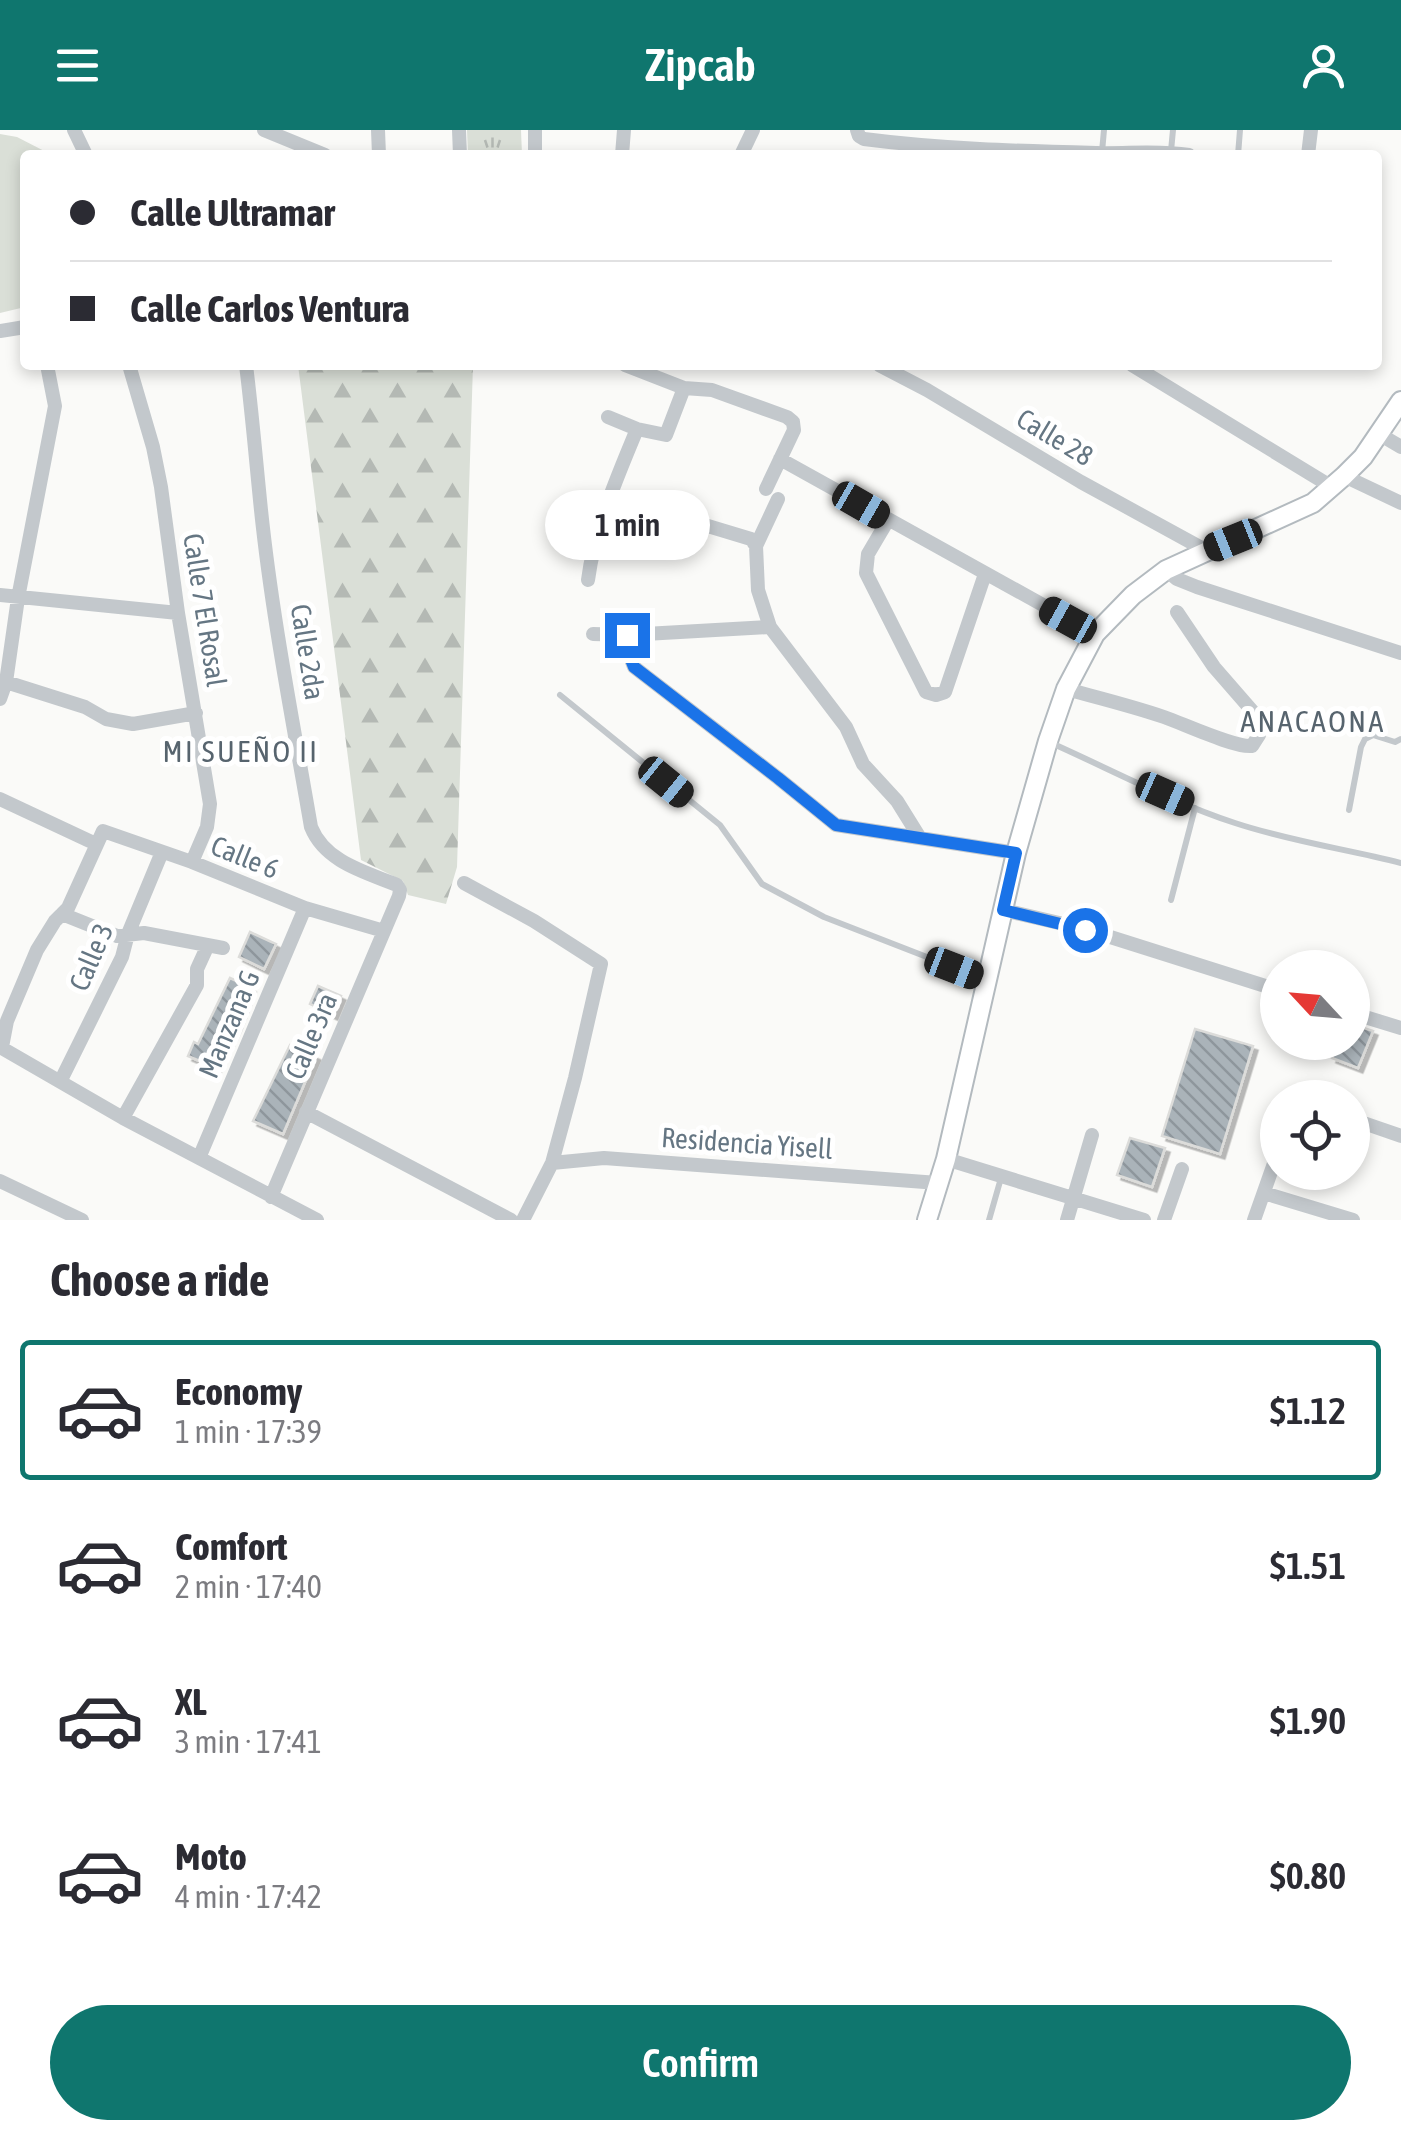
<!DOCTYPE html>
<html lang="en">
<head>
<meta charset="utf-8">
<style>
  :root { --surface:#fff; --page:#f7f7f7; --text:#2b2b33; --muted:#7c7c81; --line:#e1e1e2; --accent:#0f766e }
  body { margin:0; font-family:"Asap Condensed",sans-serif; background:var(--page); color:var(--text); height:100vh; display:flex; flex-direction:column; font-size:38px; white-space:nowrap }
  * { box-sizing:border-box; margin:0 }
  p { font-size:32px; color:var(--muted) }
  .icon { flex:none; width:55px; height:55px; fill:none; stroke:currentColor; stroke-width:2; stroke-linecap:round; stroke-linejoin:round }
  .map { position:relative; height:1090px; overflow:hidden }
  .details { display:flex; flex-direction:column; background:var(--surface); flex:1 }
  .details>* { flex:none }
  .hud { position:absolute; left:20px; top:20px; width:1362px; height:220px; border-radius:10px; box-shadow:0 5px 15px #0003; display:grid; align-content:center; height:220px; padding:0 50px; background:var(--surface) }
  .needle { width:65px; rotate:296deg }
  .buttons { position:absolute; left:1260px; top:820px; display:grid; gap:20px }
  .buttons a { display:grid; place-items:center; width:110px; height:110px; border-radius:50%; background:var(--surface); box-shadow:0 5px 15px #0003; font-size:50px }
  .end { position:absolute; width:45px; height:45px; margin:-22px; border:12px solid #1a73e8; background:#fff; box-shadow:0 0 0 5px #fff }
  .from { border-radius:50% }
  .bubble { position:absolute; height:70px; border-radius:35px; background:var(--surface); box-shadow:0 5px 15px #0003; font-size:32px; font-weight:600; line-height:70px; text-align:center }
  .car { position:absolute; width:30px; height:60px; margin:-30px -15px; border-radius:12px; box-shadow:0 0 8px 2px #0007; background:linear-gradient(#222 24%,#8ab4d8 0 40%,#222 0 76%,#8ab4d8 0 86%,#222 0) }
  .hud b { display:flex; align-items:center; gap:35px; height:95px; font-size:38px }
  .hud b+b { border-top:2px solid var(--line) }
  .hud i { width:25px; height:25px; background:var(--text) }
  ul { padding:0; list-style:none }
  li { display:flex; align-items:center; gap:30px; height:140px; margin:0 20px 15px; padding:0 30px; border:5px solid transparent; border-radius:10px }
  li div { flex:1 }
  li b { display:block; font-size:38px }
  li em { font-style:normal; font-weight:600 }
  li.on { border-color:var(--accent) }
  li>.icon { width:90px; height:90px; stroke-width:1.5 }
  h2 { padding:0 50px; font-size:45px; line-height:120px }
  .action { display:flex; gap:20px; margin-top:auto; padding:20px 50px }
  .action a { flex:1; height:115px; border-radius:60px; background:var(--accent); color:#fff; font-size:40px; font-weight:600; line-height:115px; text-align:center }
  header { display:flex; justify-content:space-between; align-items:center; height:130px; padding:0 50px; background:var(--accent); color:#fff; font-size:45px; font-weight:600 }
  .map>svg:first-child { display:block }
</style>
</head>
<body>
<header><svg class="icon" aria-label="menu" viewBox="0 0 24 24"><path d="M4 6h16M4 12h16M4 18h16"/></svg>Zipcab<svg class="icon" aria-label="person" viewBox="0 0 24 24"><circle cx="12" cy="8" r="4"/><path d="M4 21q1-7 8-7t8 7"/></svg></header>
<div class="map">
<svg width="1401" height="1090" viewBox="0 0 1401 1090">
  <defs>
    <pattern id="grass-tufts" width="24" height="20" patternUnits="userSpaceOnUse" patternTransform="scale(2.5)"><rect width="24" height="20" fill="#dadfd7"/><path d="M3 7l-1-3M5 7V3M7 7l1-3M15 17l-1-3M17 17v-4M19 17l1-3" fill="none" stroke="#b4b9b4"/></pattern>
    <pattern id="forest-firs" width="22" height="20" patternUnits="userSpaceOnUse" patternTransform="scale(2.5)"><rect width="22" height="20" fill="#dadfd7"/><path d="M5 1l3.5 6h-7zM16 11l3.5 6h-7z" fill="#b4b9b4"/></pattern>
    <pattern id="building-back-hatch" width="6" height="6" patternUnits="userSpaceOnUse" patternTransform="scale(2.5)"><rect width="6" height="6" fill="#aab3b9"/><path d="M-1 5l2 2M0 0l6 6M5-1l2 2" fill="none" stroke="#8e969c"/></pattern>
    <filter id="shadow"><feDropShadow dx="4.5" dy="4.5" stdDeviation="0" flood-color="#0004"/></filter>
  </defs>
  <rect width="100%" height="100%" fill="#fafaf8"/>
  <path fill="url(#grass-tufts)" d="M467 0H521L522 25H468Z"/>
  <path fill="url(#forest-firs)" d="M298 235H473L457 737 446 774 408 765 403 751 361 730Z"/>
  <path fill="#dadfd7" d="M0 4 17 7 52 25H25V177L0 183Z"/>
  <path fill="url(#building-back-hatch)" stroke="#dcdcda" stroke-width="2.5" filter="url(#shadow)" d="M250 802 276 814 264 839 239 827Z
    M230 848 251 858 236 897 216 938 188 926 194 912 198 914Z
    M318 856 341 866 333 885 310 874Z
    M1352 894 1373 901 1358 938 1332 928 1339 912H1352Z
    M1195 899 1253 916 1220 1024 1162 1006Z
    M290 915 316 926 283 1004 253 991Z
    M1130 1008 1165 1018 1152 1057 1117 1045Z"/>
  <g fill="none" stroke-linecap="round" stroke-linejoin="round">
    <g stroke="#b3babf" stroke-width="22">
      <path id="secondary" d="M927 1090 946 1029 1016 723 1048 611 1066 559 1095 504 1133 465 1166 440 1313 373 1344 346 1363 327 1401 271"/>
    </g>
    <path stroke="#c3c8cc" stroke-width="6" d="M1171 21 1173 0
      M1102 22 1104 0
      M1238 25 1240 0
      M560 565 720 695 762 754 824 787 986 850
      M1049 612C1110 639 1171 672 1235 693 1289 711 1346 719 1401 733
      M1349 680 1361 617 1365 609 1373 605 1395 612 1401 609
      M1171 770 1195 678
      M989 1090 1001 1048"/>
    <path stroke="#c3c8cc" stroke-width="14" d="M74 0 86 25
      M264 0 325 25
      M378 0 379 25
      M459 0 460 25
      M535 0V25
      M857 0 859 6 864 9C941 19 1018 21 1096 23 1127 24 1158 20 1189 25
      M622 25 624 0
      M741 25 753 0
      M1308 25 1311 0
      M0 201 25 197
      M129 235 153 317 161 357 178 483 210 674 207 697 192 732
      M246 235C252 283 256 331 261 380 272 486 293 592 311 697 325 732 365 742 397 755L400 760 399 766 271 1067
      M625 235 684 258 712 260 787 287 793 292 794 300 766 359
      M879 235 927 260 1081 352 1207 421
      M1132 235 1332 357
      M608 287 637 299 666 305 684 258
      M1379 304 1401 317
      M780 329 1095 504
      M1344 346 1401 373
      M778 369 756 416 758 460 770 497 846 597 863 634 897 671 920 708
      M655 380 751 409 756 416
      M888 390 868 424 866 443 926 562 936 565 945 562 985 444
      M1166 440 1177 449 1197 457 1401 523
      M588 450C595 397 617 348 637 299
      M0 465 178 483
      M593 504 627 505 770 497
      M627 505 628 522 634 537 778 648 836 695 1016 723
      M6 552 85 577 106 589 133 594 196 583
      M1066 559C1099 568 1132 576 1164 587 1184 594 1235 618 1252 616L1259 605 1261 591 1214 537 1177 482
      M0 569 6 552 18 468 55 276 47 235
      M0 669 96 714
      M464 753 534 791 601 834 575 948 552 1033 523 1090
      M1003 780 1085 799 1278 860
      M62 784 117 806 144 803 223 818
      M1352 883 1401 898
      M0 917 123 988 317 1090
      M2 917 7 891 37 820 55 791 68 778 103 701 192 732 305 778 384 801
      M61 950 122 827 128 804 162 722
      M306 982 511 1090
      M123 988 197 855V839L208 815
      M1352 989 1401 1006
      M199 1028 305 778
      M946 1029 1144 1090
      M552 1033 604 1028 938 1053
      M0 1051 82 1090
      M1264 1063 1353 1090
      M1067 1090 1092 1005
      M1164 1090 1182 1039
      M1254 1090 1278 1022"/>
    <use href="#secondary" stroke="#fff" stroke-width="18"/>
  </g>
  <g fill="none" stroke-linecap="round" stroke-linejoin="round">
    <path stroke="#1a73e8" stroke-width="12" d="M627 505 628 522 634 537 778 648 836 695 1016 723 1003 780 1085 800"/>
  </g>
  <g text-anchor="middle" stroke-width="10" stroke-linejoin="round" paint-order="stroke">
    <g font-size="28" fill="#657683" stroke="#fff">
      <text transform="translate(1055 307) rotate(31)" y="10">Calle 28</text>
      <text transform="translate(205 480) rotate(81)" y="10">Calle 7 El Rosal</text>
      <text transform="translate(308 522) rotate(81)" y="10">Calle 2da</text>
      <text transform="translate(245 727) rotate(22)" y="10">Calle 6</text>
      <text transform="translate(91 827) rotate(-67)" y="10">Calle 3</text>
      <text transform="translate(229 894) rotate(-67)" y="10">Manzana G</text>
      <text transform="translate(311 906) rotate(-67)" y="10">Calle 3ra</text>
      <text transform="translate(747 1013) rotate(4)" y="10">Residencia Yisell</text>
    </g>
    <g font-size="30" letter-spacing="2.5" fill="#57646e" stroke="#fff">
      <text x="1313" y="602">ANACAONA</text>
      <text x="241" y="632">MI SUEÑO II</text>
    </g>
  </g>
</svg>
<div class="buttons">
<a><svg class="needle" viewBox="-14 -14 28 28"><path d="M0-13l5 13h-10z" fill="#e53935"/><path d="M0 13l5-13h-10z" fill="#7c7c81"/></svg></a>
<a><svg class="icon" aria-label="locate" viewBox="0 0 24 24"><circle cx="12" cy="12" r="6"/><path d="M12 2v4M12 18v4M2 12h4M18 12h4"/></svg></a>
</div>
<i class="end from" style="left:1085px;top:800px"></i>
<i class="end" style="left:627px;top:505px"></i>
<div class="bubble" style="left:545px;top:360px;width:165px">1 min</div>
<i class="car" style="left:861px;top:375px;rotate:120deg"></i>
<i class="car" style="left:1233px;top:410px;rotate:248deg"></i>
<i class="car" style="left:1068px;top:490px;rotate:299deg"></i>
<i class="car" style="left:666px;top:652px;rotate:129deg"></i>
<i class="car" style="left:1165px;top:664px;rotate:114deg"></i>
<i class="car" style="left:954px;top:838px;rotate:111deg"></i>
<div class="hud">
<b><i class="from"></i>Calle Ultramar</b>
<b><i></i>Calle Carlos Ventura</b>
</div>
</div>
<section class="details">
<h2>Choose a ride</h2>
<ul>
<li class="on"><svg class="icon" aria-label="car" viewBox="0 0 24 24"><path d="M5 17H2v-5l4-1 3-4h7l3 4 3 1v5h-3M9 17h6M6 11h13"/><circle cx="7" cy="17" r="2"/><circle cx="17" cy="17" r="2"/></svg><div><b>Economy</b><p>1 min · 17:39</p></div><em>$1.12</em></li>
<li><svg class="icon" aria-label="car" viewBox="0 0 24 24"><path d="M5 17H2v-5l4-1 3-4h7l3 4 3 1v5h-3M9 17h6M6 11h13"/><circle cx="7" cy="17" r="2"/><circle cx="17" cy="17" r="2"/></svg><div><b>Comfort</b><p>2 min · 17:40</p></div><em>$1.51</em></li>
<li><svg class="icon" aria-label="car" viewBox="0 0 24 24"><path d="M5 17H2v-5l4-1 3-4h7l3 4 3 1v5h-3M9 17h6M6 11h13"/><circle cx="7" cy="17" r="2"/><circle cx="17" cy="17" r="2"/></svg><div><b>XL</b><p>3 min · 17:41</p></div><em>$1.90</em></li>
<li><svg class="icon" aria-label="car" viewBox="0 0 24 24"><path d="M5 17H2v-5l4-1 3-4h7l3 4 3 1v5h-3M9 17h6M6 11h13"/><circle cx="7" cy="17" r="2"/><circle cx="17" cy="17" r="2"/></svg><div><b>Moto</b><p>4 min · 17:42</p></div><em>$0.80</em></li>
</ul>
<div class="action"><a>Confirm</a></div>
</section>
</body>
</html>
